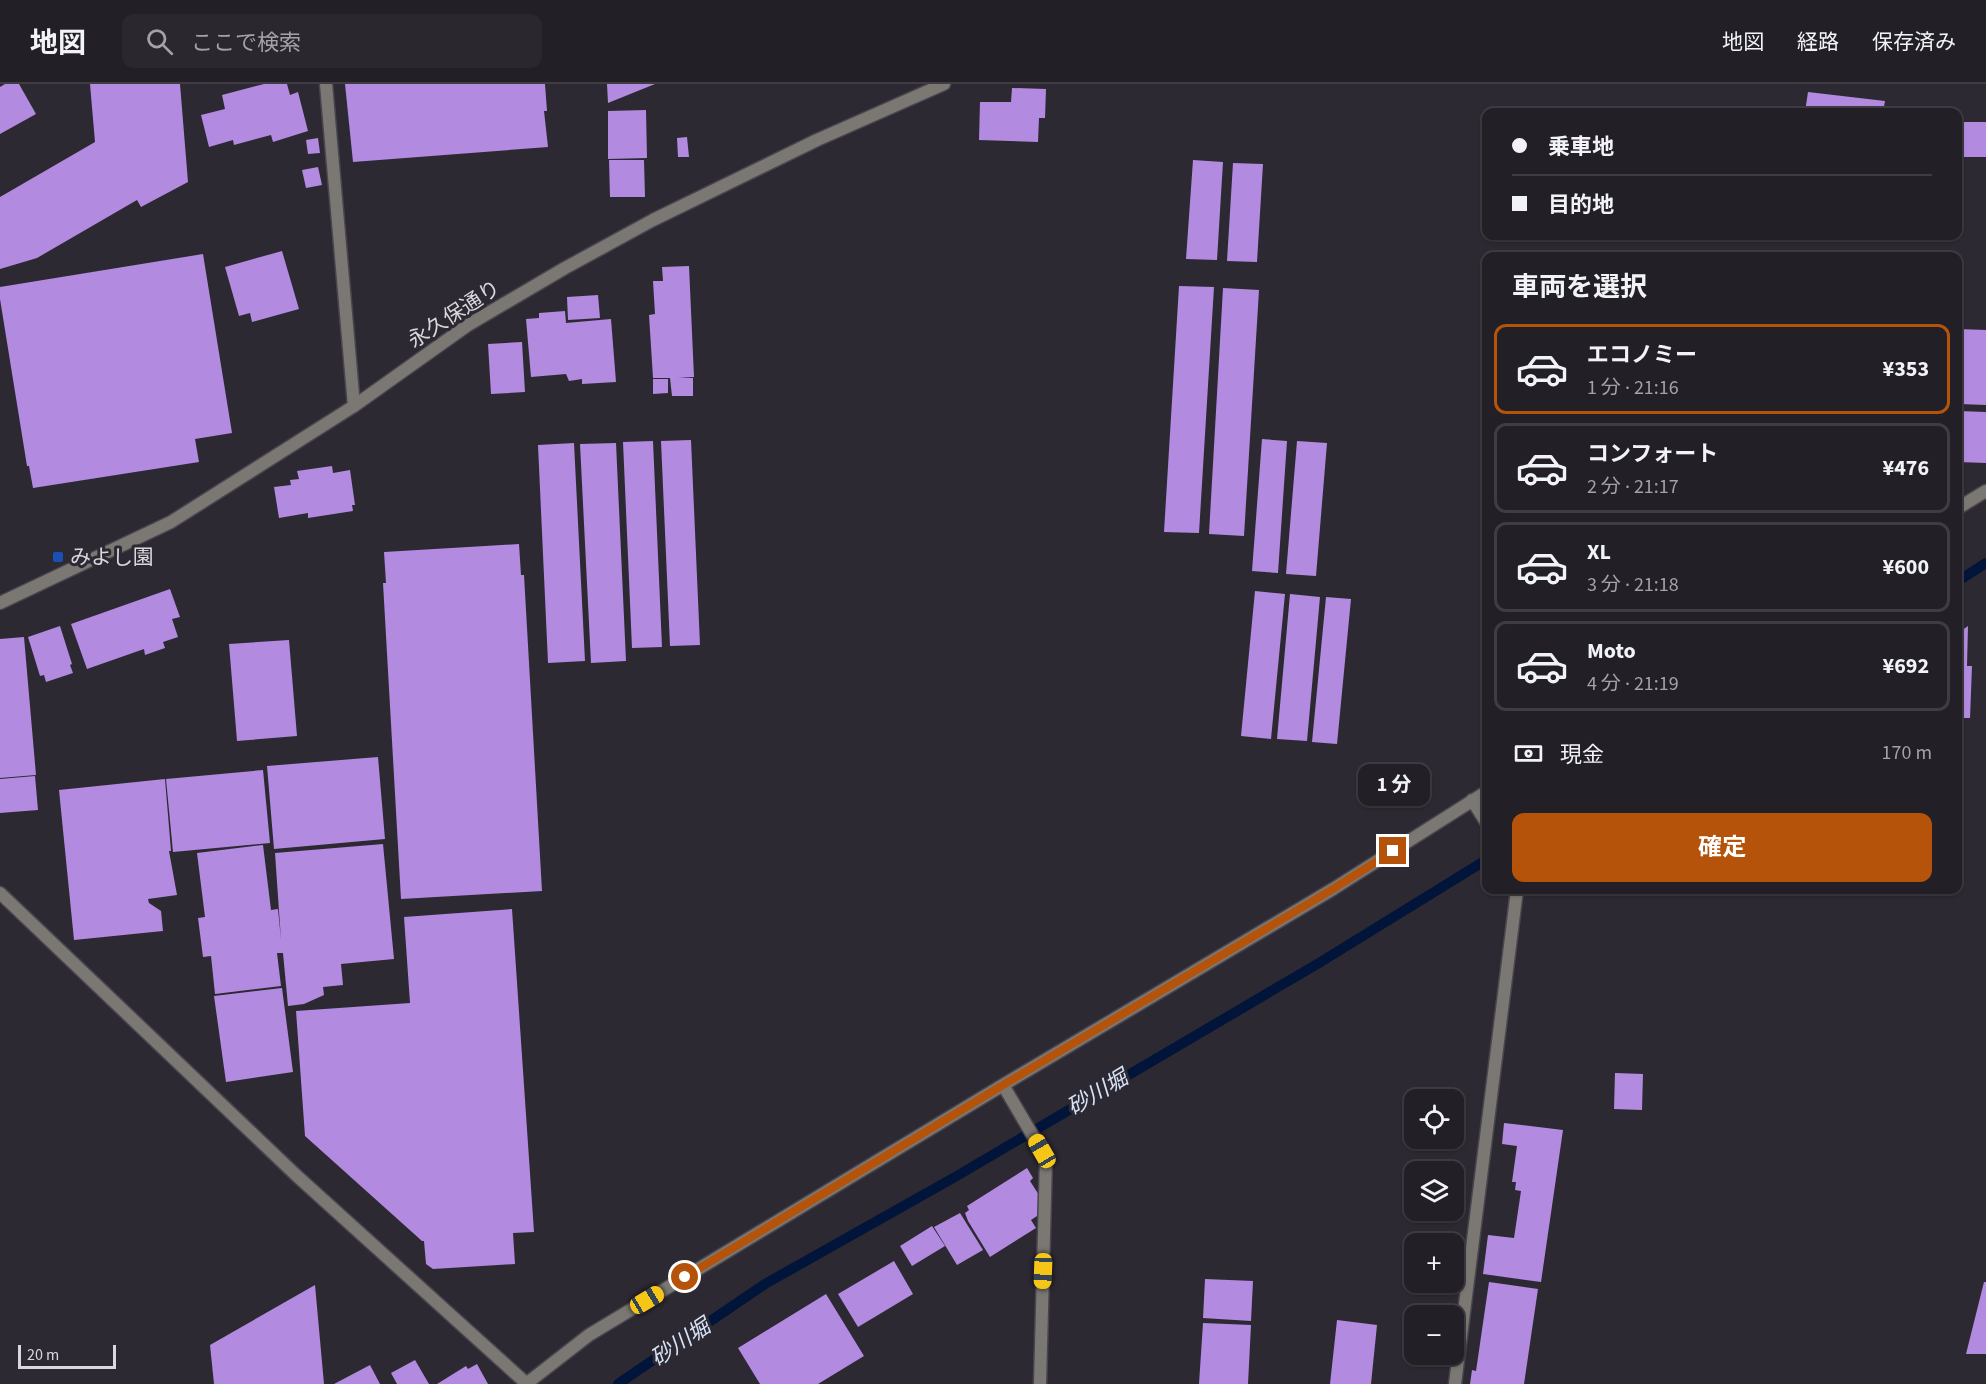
<!DOCTYPE html>
<html lang="ja">
<head>
<meta charset="utf-8">
<style>
  :root { --surface:#221f26; --page:#2a272e; --text:#f1f3f6; --muted:#a2a2a7; --line:#3f3d43; --accent:#b45309 }
  body { margin:0; font-family:"Source Sans 3","Noto Sans JP",sans-serif; background:var(--page); color:var(--text); height:100vh; display:flex; flex-direction:column; font-size:22px; white-space:nowrap }
  * { box-sizing:border-box; margin:0 }
  p { font-size:20px; color:var(--muted) }
  .icon { flex:none; width:33px; height:33px; fill:none; stroke:currentColor; stroke-width:2; stroke-linecap:round; stroke-linejoin:round }
  .map { position:relative; flex:1; overflow:hidden }
  .side { position:absolute; left:1482px; top:168px; width:480px; height:642px; display:flex; flex-direction:column; background:var(--surface); border-radius:12px; box-shadow:0 2px 4px #0004,0 0 0 2px var(--line) }
  .side>* { flex:none }
  .guide { position:absolute; left:1482px; top:24px; width:480px; height:132px; border-radius:12px; box-shadow:0 2px 4px #0004,0 0 0 2px var(--line); display:grid; align-content:center; height:132px; padding:0 30px; background:var(--surface) }
  .tools { position:absolute; left:1404px; top:1005px; display:grid; gap:12px }
  .tools a { display:grid; place-items:center; width:60px; height:60px; border-radius:12px; background:var(--surface); box-shadow:0 2px 4px #0004,0 0 0 2px var(--line); font-size:30px }
  .scale { position:absolute; left:18px; bottom:15px; width:98px; box-sizing:border-box; padding-left:6px; border:3px solid #dad7de; border-top:0; font-size:16px; line-height:21px; white-space:nowrap; color:#dad7de; -webkit-text-stroke:4px #2d2932; paint-order:stroke }
  .end { position:absolute; width:27px; height:27px; margin:-14px; border:8px solid #b45309; background:#fff; box-shadow:0 0 0 3px #fff }
  .from { border-radius:50% }
  .bubble { position:absolute; height:42px; border-radius:12px; background:var(--surface); box-shadow:0 2px 4px #0004,0 0 0 2px var(--line); font-size:20px; font-weight:700; line-height:42px; text-align:center }
  .car { position:absolute; width:18px; height:36px; margin:-18px -9px; border-radius:8px; box-shadow:0 0 4px 2px #0007; background:linear-gradient(#f5c518 24%,#345 0 40%,#f5c518 0 76%,#345 0 86%,#f5c518 0) }
  .guide b { display:flex; align-items:center; gap:21px; height:57px; font-size:22px }
  .guide b+b { border-top:2px solid var(--line) }
  .guide i { width:15px; height:15px; background:var(--text) }
  ul { padding:0; list-style:none }
  li { display:flex; align-items:center; gap:18px; height:90px; margin:0 12px 9px; padding:0 18px; border:3px solid var(--line); border-radius:12px }
  li div { flex:1 }
  li b { display:block; font-size:22px }
  li em { font-style:normal; font-weight:700 }
  li.selected { border-color:var(--accent) }
  li>.icon { width:54px; height:54px; stroke-width:1.5 }
  h2 { padding:0 30px; font-size:27px; line-height:72px }
  .pay { display:flex; align-items:center; gap:15px; height:66px; padding:0 30px; font-size:22px }
  .pay p { margin-inline-start:auto }
  .button { display:flex; gap:12px; margin-top:auto; padding:12px 30px }
  .button a { flex:1; height:69px; border-radius:12px; background:var(--accent); color:#fff; font-size:24px; font-weight:700; line-height:69px; text-align:center }
  header { display:flex; align-items:center; gap:36px; box-sizing:border-box; height:84px; padding:0 30px; background:var(--surface); border-bottom:2px solid var(--line) }
  header strong { font-size:28px }
  nav { display:flex; gap:33px; margin-inline-start:auto; font-size:21px }
  .search { width:420px; height:54px; background:var(--page); display:flex; align-items:center; gap:15px; box-sizing:border-box; padding:0 21px; border-radius:12px; color:var(--muted); font-size:22px }
  .map>svg:first-child { display:block }
</style>
</head>
<body>
<header>
<strong>地図</strong>
<div class="search"><svg class="icon" aria-label="search" viewBox="0 0 24 24"><circle cx="10" cy="10" r="6"/><path d="M15 15l6 6"/></svg>ここで検索</div>
<nav><a>地図</a><a>経路</a><a>保存済み</a></nav>
</header>
<div class="map">
<svg width="1986" height="1300" viewBox="0 0 1986 1300">
  <rect width="100%" height="100%" fill="#2d2932"/>
  <g fill="none" stroke-linecap="round" stroke-linejoin="round">
    <path stroke="#011439" stroke-width="10" d="M1958 497 1986 479
      M618 1300 765 1200 955 1093 1319 879 1486 776"/>
  </g>
  <path fill="#b28ae0" d="M5 0H19L36 30 0 50V3Z
    M90 0H180L188 98 141 123 137 116 37 174 0 185V113L95 58Z
    M264 0H287L290 11 298 8 308 47 273 58 271 51 234 61 233 56 209 63 201 31 225 25 222 11Z
    M345 0H545L547 27H544L548 63 353 78Z
    M607 0H655L608 19Z
    M1012 4 1046 5 1045 34H1039L1038 58 979 56 980 18H1011Z
    M1808 8 1885 17 1883 28H1805Z
    M646 26 647 74 608 75V27Z
    M1958 38H1986V73H1962V66H1958Z
    M687 53 689 73H678L677 54Z
    M318 54 320 69 308 70 306 56Z
    M609 76H644L645 113H610Z
    M1193 76 1223 78 1217 176 1186 175Z
    M1233 79 1263 80 1257 178 1227 177Z
    M318 83 322 101 306 104 302 86Z
    M1846 152H1895V155H1846Z
    M282 167 299 225 252 238 250 229 239 232 225 183Z
    M203 170 232 349 195 355 199 378 33 404 29 382H27L0 215V203Z
    M689 182 694 293H678L693 294V312H672L670 294H653L649 231 655 230 653 197H663L662 183Z
    M1179 202 1214 203 1199 449 1164 448Z
    M1223 204 1259 206 1244 452 1209 450Z
    M598 211 600 234 568 236 567 213Z
    M565 227 566 239 611 235 616 298 582 300V295L569 297 566 290 531 293 526 235 539 234V229Z
    M1958 245 1986 246V321L1960 320 1958 322Z
    M522 258 525 308 491 310 488 260Z
    M653 295H668V309L653 310Z
    M1958 327 1986 328V379L1958 378Z
    M1262 355 1287 357 1278 489 1252 487Z
    M691 356 700 561 670 562 661 357Z
    M653 357 662 563 632 564 623 358Z
    M1297 357 1327 359 1316 492 1286 490Z
    M574 359 585 577 548 579 538 361Z
    M616 359 626 577 591 579 580 360Z
    M332 382 333 389 350 386 355 421H352L353 427 308 434V429L279 434 274 403 291 401 290 396 299 395 297 387Z
    M519 460 521 491H524L542 807 401 815 383 499H386L384 468Z
    M170 505 180 533 172 535 178 553 163 558 165 564 145 571 144 565 87 585 71 540Z
    M1255 507 1285 510 1271 655 1241 652Z
    M1290 510 1320 513 1307 657 1277 655Z
    M1326 513 1351 515 1337 660 1312 658Z
    M60 542 72 580 70 581 73 589 46 598 44 591 40 592 28 553Z
    M1968 542 1967 582H1972L1970 634H1961L1960 639H1958V549Z
    M24 553 36 691 0 694V555Z
    M289 556 297 652 237 657 229 560Z
    M378 673 385 755 274 765 267 682Z
    M263 686 270 759 173 768 166 695Z
    M35 692 38 726 0 729V695Z
    M165 695 171 767H169L177 811 148 815 149 819 161 827 163 847 74 856 59 706Z
    M383 760 394 875 341 880 343 901 323 903 324 911 304 920 288 922 283 869H277L281 902 215 910 211 872 203 873 198 834 205 833 197 769 263 761 271 826 278 825 281 856 275 769Z
    M512 825 534 1148 513 1149 515 1180 433 1185 426 1180 424 1157H422L305 1052 296 927 410 919 404 833Z
    M282 904 293 988 226 998 214 912Z
    M1615 989 1643 990 1642 1026 1614 1025Z
    M1504 1039 1563 1046 1541 1198 1483 1190 1488 1151 1514 1154 1521 1107 1515 1106 1516 1098H1512L1517 1062 1502 1060Z
    M1027 1084 1033 1094 1030 1097 1039 1111 1038 1128 1040 1130 1031 1136 1036 1144 990 1173 968 1137 965 1129 969 1126 967 1122Z
    M960 1129 983 1166 957 1181 934 1143Z
    M932 1142 945 1162 912 1182 900 1162Z
    M894 1177 913 1210 858 1243 838 1210Z
    M1205 1195 1253 1197 1251 1237 1203 1234Z
    M1489 1198 1538 1205 1524 1300H1470L1472 1286 1476 1287Z
    M1984 1198H1986V1270H1966Z
    M315 1201 324 1300H214L210 1261Z
    M826 1210 864 1272 818 1300H760L738 1264Z
    M1337 1236 1377 1241 1371 1300H1330Z
    M1203 1239 1251 1241 1248 1300H1199Z
    M415 1276 429 1300H397L391 1289Z
    M477 1280 488 1300H437L466 1282 468 1285Z
    M370 1281 380 1300H334Z"/>
  <g fill="none" stroke-linecap="round" stroke-linejoin="round">
    <g stroke="#49454e" stroke-width="15">
      <path id="service" d="M326 0 354 322"/>
    </g>
    <g stroke="#49454e" stroke-width="15">
      <path id="minor" d="M1958 424 1986 407
        M1472 716 1486 738
        M0 809 297 1092 527 1300
        M1003 1001 1046 1074 1040 1300
        M526 1300 589 1251 1003 1001 1333 805 1486 708
        M1455 1300 1517 806"/>
    </g>
    <g stroke="#49454e" stroke-width="15">
      <path id="tertiary" d="M0 519 171 438 354 322 468 241 565 184 653 136 817 56 944 0"/>
    </g>
    <use href="#service" stroke="#7b7873" stroke-width="12"/>
    <use href="#minor" stroke="#7b7873" stroke-width="12"/>
    <use href="#tertiary" stroke="#7b7873" stroke-width="12"/>
  </g>
  <g fill="none" stroke-linecap="round" stroke-linejoin="round">
    <path stroke="#b45309" stroke-width="8" d="M685 1193 1003 1001 1333 805 1393 767"/>
  </g>
  <rect fill="#1a4fb4" stroke="#2d2932" stroke-width="2" x="52" y="467" width="12" height="12" rx="3"/>
  <g text-anchor="middle" stroke-width="6" stroke-linejoin="round" paint-order="stroke">
    <g font-size="21" fill="#dad7de" stroke="#2d2932">
      <text transform="translate(454 230) rotate(-33)" y="7">永久保通り</text>
    </g>
    <g font-size="21" fill="#dad7de" stroke="#2d2932" text-anchor="start">
      <text x="70" y="480">みよし園</text>
    </g>
    <g font-size="22" font-style="italic" fill="#d6e3f8" stroke="#2d2932">
      <text transform="translate(1097 1008) rotate(-31)" y="8">砂川堀</text>
      <text transform="translate(680 1258) rotate(-34)" y="8">砂川堀</text>
    </g>
  </g>
</svg>
<div class="tools">
<a><svg class="icon" aria-label="locate" viewBox="0 0 24 24"><circle cx="12" cy="12" r="6"/><path d="M12 2v4M12 18v4M2 12h4M18 12h4"/></svg></a>
<a><svg class="icon" aria-label="layers" viewBox="0 0 24 24"><path d="M12 4l9 5-9 5-9-5zM3 14l9 5 9-5"/></svg></a>
<a>+</a>
<a>−</a>
</div>
<div class="scale">20 m</div>
<i class="end from" style="left:685px;top:1193px"></i>
<i class="end" style="left:1393px;top:767px"></i>
<div class="bubble" style="left:1358px;top:680px;width:72px">1 分</div>
<i class="car" style="left:1042px;top:1067px;rotate:330deg"></i>
<i class="car" style="left:1043px;top:1187px;rotate:182deg"></i>
<i class="car" style="left:647px;top:1216px;rotate:59deg"></i>
<div class="guide">
<b><i class="from"></i>乗車地</b>
<b><i></i>目的地</b>
</div>
<section class="side">
<h2>車両を選択</h2>
<ul>
<li class="selected"><svg class="icon" aria-label="car" viewBox="0 0 24 24"><path d="M5 17H2v-5l4-1 3-4h7l3 4 3 1v5h-3M9 17h6M6 11h13"/><circle cx="7" cy="17" r="2"/><circle cx="17" cy="17" r="2"/></svg><div><b>エコノミー</b><p>1 分 · 21:16</p></div><em>¥353</em></li>
<li><svg class="icon" aria-label="car" viewBox="0 0 24 24"><path d="M5 17H2v-5l4-1 3-4h7l3 4 3 1v5h-3M9 17h6M6 11h13"/><circle cx="7" cy="17" r="2"/><circle cx="17" cy="17" r="2"/></svg><div><b>コンフォート</b><p>2 分 · 21:17</p></div><em>¥476</em></li>
<li><svg class="icon" aria-label="car" viewBox="0 0 24 24"><path d="M5 17H2v-5l4-1 3-4h7l3 4 3 1v5h-3M9 17h6M6 11h13"/><circle cx="7" cy="17" r="2"/><circle cx="17" cy="17" r="2"/></svg><div><b>XL</b><p>3 分 · 21:18</p></div><em>¥600</em></li>
<li><svg class="icon" aria-label="car" viewBox="0 0 24 24"><path d="M5 17H2v-5l4-1 3-4h7l3 4 3 1v5h-3M9 17h6M6 11h13"/><circle cx="7" cy="17" r="2"/><circle cx="17" cy="17" r="2"/></svg><div><b>Moto</b><p>4 分 · 21:19</p></div><em>¥692</em></li>
</ul>
<div class="pay"><svg class="icon" aria-label="cash" viewBox="0 0 24 24"><path d="M3 7h18v10H3z"/><circle cx="12" cy="12" r="2"/></svg>現金<p>170 m</p></div>
<div class="button"><a>確定</a></div>
</section>
</div>
</body>
</html>
